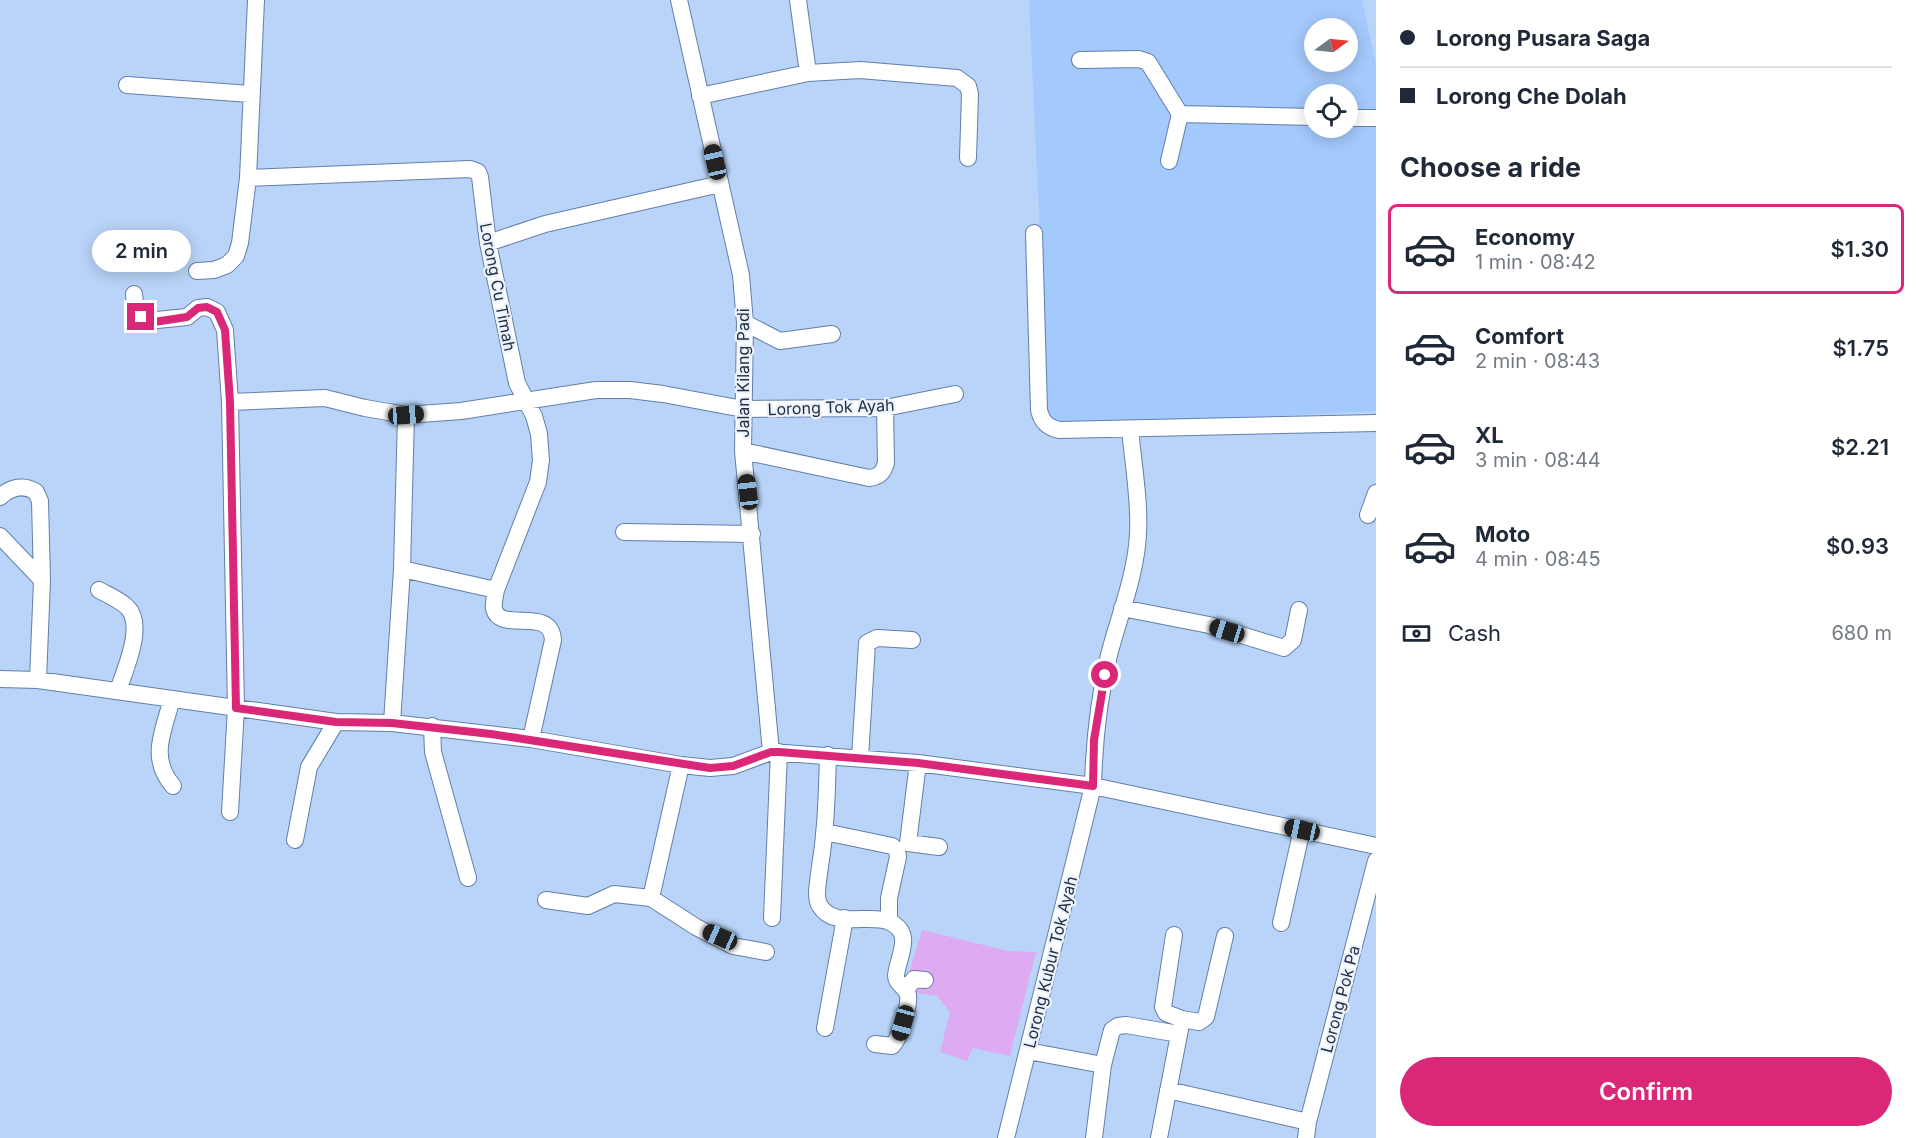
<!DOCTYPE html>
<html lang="en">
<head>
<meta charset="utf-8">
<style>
  :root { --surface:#fff; --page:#f2f2f3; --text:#1f2937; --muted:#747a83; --line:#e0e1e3; --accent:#db2777 }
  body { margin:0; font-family:Inter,sans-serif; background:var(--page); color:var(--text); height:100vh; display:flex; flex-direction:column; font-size:22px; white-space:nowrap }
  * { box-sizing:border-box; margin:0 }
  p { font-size:20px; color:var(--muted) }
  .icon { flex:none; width:33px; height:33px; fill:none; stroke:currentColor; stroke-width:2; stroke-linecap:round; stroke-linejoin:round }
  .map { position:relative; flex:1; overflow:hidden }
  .side { display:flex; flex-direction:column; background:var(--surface); width:540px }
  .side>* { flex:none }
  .guide { display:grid; align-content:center; height:132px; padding:0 24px; background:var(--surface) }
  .needle { width:39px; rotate:75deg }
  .controls { position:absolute; left:1304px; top:18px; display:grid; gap:12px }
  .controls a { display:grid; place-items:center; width:54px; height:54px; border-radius:50%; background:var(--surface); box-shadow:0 3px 15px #0003; font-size:30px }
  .end { position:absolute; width:27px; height:27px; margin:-14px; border:8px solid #db2777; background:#fff; box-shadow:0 0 0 3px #fff }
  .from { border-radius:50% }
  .bubble { position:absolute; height:42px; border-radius:21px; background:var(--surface); box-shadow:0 3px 15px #0003; font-size:20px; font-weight:600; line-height:42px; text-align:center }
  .car { position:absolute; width:18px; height:36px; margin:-18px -9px; border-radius:8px; box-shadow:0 0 4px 2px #0007; background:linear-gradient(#222 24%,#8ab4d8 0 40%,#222 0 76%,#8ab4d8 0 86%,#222 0) }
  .guide b { display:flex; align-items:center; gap:21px; height:57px; font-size:22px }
  .guide b+b { border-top:2px solid var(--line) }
  .guide i { width:15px; height:15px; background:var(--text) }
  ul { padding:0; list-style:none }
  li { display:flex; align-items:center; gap:18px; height:90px; margin:0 12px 9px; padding:0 12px; border:3px solid transparent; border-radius:9px }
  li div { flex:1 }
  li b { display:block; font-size:22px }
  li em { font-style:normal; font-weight:600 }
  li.selected { border-color:var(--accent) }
  li>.icon { width:54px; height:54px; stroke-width:1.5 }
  h2 { padding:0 24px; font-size:27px; line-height:72px }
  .pay { display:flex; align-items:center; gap:15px; height:66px; padding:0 24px; font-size:22px }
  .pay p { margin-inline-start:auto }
  .button { display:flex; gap:12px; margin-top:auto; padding:12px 24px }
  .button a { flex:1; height:69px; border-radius:36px; background:var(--accent); color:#fff; font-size:24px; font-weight:600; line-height:69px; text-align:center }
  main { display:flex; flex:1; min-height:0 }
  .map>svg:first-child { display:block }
</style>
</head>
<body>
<main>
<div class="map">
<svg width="1376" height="1138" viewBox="0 0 1376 1138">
  <rect width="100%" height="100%" fill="#b9d4f8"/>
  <path fill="#a4c9fc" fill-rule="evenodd" d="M1029 0H1362L1376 64V411L1049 427ZM1314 28H1347V62H1314ZM1314 94H1347V128H1314Z"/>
  <path fill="#deaaf1" d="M922 930 1008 951 1036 952 1010 1056 973 1048 967 1061 940 1052 950 1012 937 996 912 992 906 983Z"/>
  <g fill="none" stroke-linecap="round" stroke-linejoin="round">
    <g stroke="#617fa9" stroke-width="18">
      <path id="minor" d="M679 0 741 275 745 323 743 451 771 752
        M798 0 808 73
        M1080 60 1139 59 1148 62 1180 114 1169 161
        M127 85 250 94
        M700 96 808 73 860 70 957 78 968 86 970 94 968 158
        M1180 114 1314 117
        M1347 118H1376
        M248 178 470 169 478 172 480 177 488 243 517 383 534 416 539 434 541 460 538 482 496 590C495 596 493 604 494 609 500 634 551 605 553 640L531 739
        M1034 233 1039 410C1042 422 1047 427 1059 430L1376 423
        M488 243 545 224 720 184
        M197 271 214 270 227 265 236 256 240 243 248 178 256 0
        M134 294 136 312 147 321 187 317 198 308 207 307 217 312 225 330 230 402 236 708 230 812
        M745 323 780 341 832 334
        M230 402 325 398 365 408 406 415
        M743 451 869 478C879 477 883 473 886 463L885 408
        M0 497C11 487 24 484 36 492L40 501 42 580 38 680
        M1368 515 1376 493
        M624 532 752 534
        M0 536 42 580
        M402 569 496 590
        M99 590C108 595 120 600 127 607 146 625 124 671 118 691
        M1122 608 1209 625 1284 648 1293 640 1299 610
        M0 679 38 680 336 722 392 723 531 739 681 765 710 768 733 766 771 752 918 763 1093 786 1376 846
        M172 699C163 732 149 758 173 786
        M392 723 402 569 406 415 461 411 596 390H630L663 394 743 409 885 408 955 394
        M432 726 433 752 468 878
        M828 755C827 781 827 808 824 834 823 853 818 873 817 893 817 897 818 903 820 906 834 929 870 913 890 922 915 934 897 958 896 976 896 984 906 987 908 995 910 1004 899 1040 892 1046L875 1044
        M860 758 867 643 877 638 912 640
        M918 763 908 843 939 847
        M825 832 892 846 897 850 898 857 889 898V922
        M295 840 309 767 336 722
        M651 898 681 765
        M546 900 588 906 614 894 651 898 696 927 733 946 766 952
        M772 918 779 752
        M1281 923 1302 829
        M1174 935 1163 1007 1166 1013 1182 1019
        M906 990 914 979 925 980
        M825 1028 845 918
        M1028 1051 1103 1065
        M1168 1090 1308 1122
        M1006 1138 1093 786C1094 742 1099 698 1109 655 1119 616 1136 575 1138 534 1140 502 1133 462 1130 429
        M1094 1138 1103 1065 1112 1030 1118 1026 1126 1025 1179 1034
        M1159 1138 1182 1019 1199 1022 1206 1017 1225 936
        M1306 1138 1308 1122 1376 861"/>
    </g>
    <use href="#minor" stroke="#fff" stroke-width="16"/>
  </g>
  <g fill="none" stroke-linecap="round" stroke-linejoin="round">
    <path stroke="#db2777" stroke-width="8" d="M141 317 154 322 187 317 198 308 207 307 217 312 225 330 230 402 236 708 336 722 392 723 491 734 710 768 733 766 771 752H779L918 763 1093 786 1094 740 1105 675"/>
  </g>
  <g text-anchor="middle" stroke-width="4.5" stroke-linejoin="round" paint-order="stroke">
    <g font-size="16" fill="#222f40" stroke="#ecf3fc">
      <text transform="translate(498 287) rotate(79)" y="6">Lorong Cu Timah</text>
      <text transform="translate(743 373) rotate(-90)" y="6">Jalan Kilang Padi</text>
      <text transform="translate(831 407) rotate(-2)" y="6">Lorong Tok Ayah</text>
      <text transform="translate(1050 962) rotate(-76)" y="6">Lorong Kubur Tok Ayah</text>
      <text transform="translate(1340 999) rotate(-75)" y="6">Lorong Pok Pa</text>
    </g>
  </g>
</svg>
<div class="controls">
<a><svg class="needle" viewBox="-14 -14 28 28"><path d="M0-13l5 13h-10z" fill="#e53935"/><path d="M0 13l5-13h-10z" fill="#747a83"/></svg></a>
<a><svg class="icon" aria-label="locate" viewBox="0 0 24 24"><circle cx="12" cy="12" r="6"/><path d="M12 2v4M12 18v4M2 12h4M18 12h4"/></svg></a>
</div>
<i class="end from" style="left:1105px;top:675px"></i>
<i class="end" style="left:141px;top:317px"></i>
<div class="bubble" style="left:92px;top:230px;width:99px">2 min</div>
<i class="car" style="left:715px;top:162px;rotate:347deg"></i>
<i class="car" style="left:406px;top:415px;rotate:86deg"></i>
<i class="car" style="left:748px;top:492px;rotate:353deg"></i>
<i class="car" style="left:1227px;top:631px;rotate:287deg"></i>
<i class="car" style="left:1302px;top:830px;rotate:282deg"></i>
<i class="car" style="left:720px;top:937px;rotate:294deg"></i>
<i class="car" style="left:903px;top:1023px;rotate:195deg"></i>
</div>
<section class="side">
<div class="guide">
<b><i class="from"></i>Lorong Pusara Saga</b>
<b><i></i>Lorong Che Dolah</b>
</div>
<h2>Choose a ride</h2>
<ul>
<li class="selected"><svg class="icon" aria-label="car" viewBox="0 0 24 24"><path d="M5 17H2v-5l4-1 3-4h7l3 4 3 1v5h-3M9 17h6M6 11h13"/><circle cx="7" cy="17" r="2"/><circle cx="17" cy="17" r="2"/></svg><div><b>Economy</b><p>1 min · 08:42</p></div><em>$1.30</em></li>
<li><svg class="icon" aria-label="car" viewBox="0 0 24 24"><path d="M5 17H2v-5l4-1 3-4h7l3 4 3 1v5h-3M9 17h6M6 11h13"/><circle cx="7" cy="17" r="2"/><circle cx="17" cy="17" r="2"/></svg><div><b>Comfort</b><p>2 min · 08:43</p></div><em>$1.75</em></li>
<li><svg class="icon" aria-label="car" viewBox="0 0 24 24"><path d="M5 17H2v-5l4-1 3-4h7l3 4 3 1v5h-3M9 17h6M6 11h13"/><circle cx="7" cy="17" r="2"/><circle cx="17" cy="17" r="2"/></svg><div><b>XL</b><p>3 min · 08:44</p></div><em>$2.21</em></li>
<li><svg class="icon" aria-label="car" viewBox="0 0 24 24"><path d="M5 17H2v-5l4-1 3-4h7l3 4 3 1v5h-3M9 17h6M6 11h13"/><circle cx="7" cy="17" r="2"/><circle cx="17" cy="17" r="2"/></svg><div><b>Moto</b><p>4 min · 08:45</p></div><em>$0.93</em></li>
</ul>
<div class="pay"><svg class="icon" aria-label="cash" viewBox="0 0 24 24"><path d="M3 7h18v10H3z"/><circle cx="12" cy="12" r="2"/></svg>Cash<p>680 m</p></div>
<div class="button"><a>Confirm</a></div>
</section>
</main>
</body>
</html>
